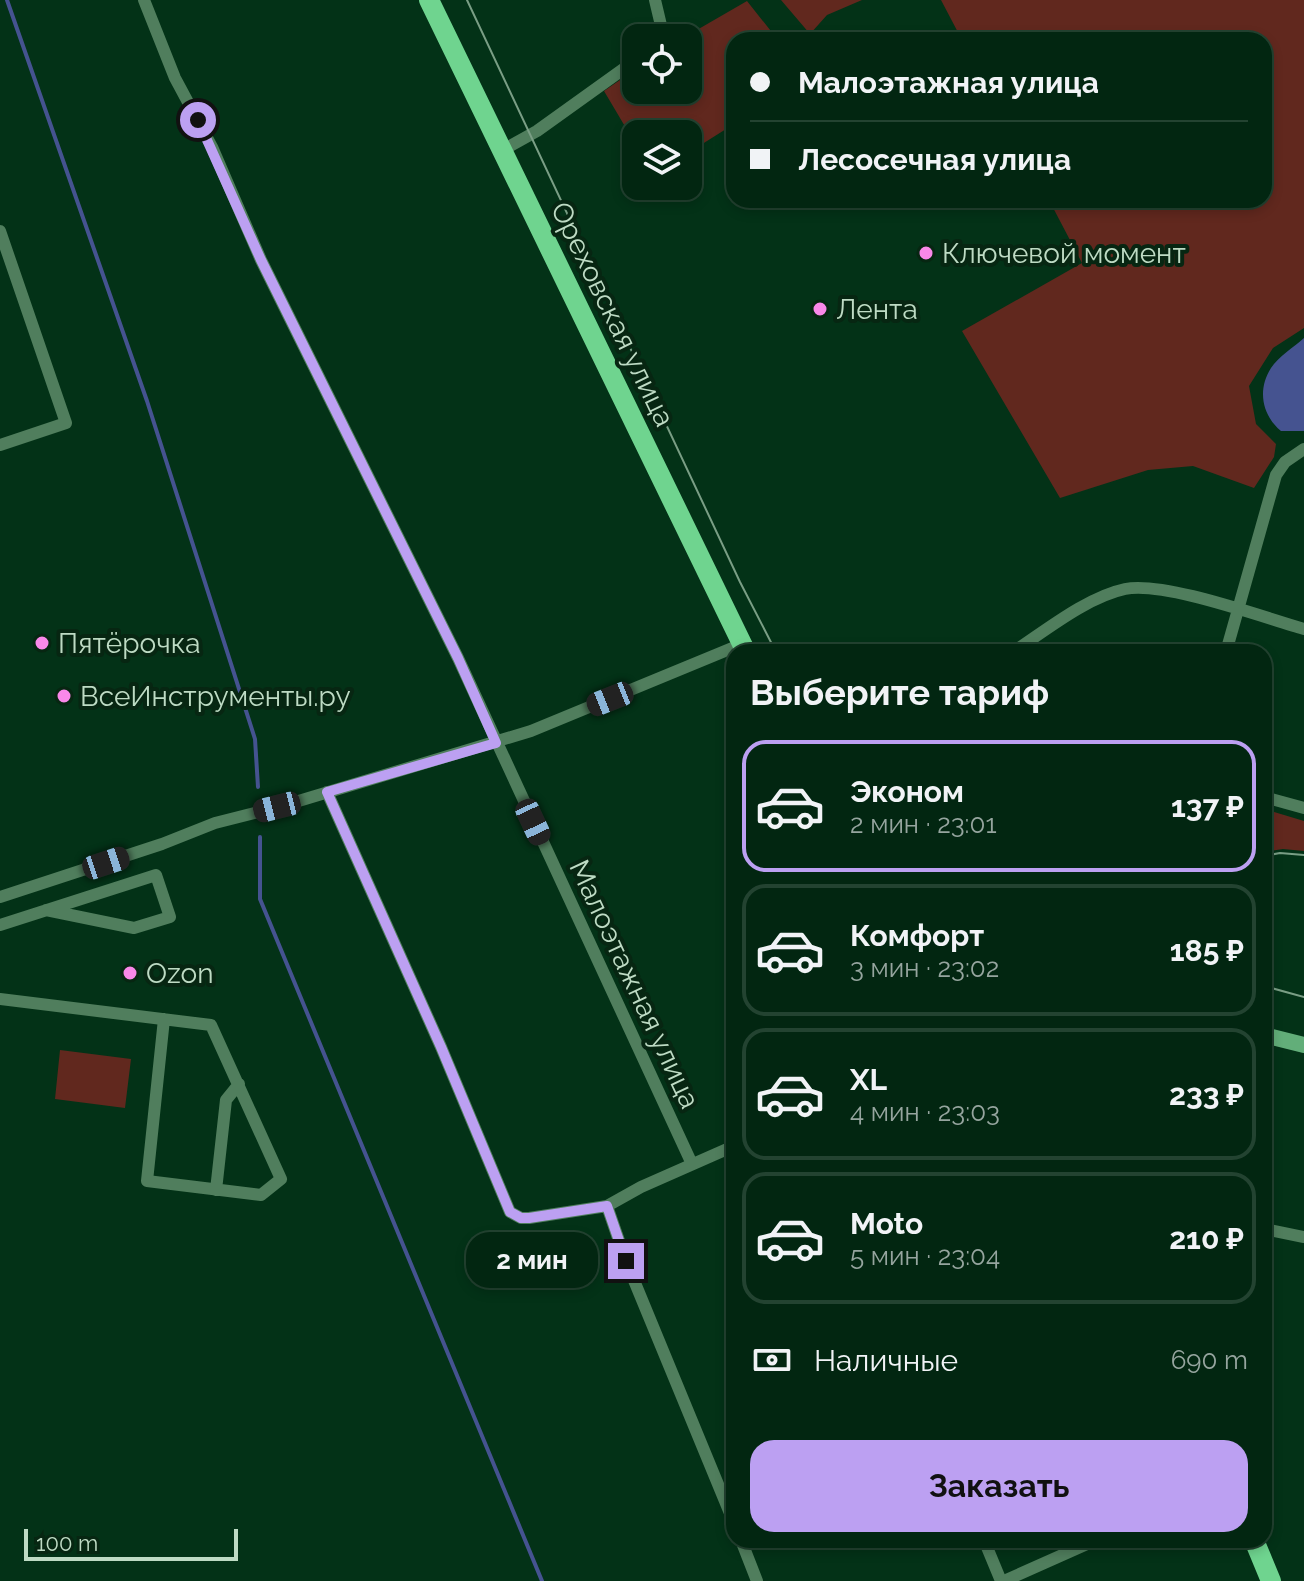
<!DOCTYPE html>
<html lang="ru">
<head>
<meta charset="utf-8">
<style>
  :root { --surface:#022611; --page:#0c2e1a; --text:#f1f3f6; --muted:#96a59f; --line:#234331; --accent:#bca0f2 }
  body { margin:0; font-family:Raleway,sans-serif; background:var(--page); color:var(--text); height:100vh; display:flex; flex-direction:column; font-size:30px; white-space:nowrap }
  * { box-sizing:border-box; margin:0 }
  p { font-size:26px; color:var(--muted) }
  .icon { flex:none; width:44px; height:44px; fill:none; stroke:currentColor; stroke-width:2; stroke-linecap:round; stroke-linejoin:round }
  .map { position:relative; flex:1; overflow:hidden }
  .sheet { position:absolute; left:726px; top:644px; width:546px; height:904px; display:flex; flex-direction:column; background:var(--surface); border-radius:24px; box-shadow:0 4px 12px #0003,0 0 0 2px var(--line) }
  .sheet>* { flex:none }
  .guide { position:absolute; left:726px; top:32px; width:546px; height:176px; border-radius:24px; box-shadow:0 4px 12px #0003,0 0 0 2px var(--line); display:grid; align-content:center; height:176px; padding:0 24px; background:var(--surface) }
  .fabs { position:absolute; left:622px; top:24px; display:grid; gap:16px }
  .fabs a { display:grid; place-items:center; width:80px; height:80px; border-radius:16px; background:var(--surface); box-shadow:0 4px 12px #0003,0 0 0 2px var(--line); font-size:40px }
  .scale { position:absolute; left:24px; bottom:20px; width:214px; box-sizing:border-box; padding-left:8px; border:4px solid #bedbc4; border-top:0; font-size:22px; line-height:28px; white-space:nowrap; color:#bedbc4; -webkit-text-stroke:6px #072612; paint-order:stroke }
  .end { position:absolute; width:36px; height:36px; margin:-18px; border:10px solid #bca0f2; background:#111; box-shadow:0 0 0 4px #111 }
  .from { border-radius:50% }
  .bubble { position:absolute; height:56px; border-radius:24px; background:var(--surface); box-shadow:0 4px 12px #0003,0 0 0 2px var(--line); font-size:26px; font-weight:700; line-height:56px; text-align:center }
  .car { position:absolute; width:24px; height:48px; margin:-24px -12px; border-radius:10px; box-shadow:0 0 6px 2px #0007; background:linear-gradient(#222 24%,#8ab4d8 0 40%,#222 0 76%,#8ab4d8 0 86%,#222 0) }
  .guide b { display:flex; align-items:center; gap:28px; height:76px; font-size:30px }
  .guide b+b { border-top:2px solid var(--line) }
  .guide i { width:20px; height:20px; background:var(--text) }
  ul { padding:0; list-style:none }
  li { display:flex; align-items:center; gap:24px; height:132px; margin:0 16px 12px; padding:0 8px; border:4px solid var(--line); border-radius:24px }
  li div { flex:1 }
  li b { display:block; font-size:30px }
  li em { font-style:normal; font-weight:700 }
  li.active { border-color:var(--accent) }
  li>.icon { width:72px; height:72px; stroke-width:1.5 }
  h2 { padding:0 24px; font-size:36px; line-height:96px }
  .pay { display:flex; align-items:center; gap:20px; height:88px; padding:0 24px; font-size:30px }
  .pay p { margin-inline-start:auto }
  .action { display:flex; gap:16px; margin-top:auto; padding:16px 24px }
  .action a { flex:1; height:92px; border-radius:24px; background:var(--accent); color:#111; font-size:32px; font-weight:700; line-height:92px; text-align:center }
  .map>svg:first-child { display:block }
</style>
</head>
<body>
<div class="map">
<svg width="1304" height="1581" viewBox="0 0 1304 1581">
  <rect width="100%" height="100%" fill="#033217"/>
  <path fill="#61281e" d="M781 0H862L827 15 810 34Z
    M941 0H1304V328L1273 348 1249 386 1256 424 1276 444 1274 457 1254 488 1193 466 1148 470 1060 498 962 331 1082 263 1049 200H1264V40H962Z
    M747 1 778 40H734V124L688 153V134H636V145L604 91 636 69V90H688V38H683Z
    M1264 809 1304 821V851L1283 849 1264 852Z
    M60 1050 131 1059 125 1108 55 1099Z"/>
  <path fill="#455390" d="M1304 338V431H1281C1262 415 1257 390 1271 368 1278 357 1294 347 1304 338Z"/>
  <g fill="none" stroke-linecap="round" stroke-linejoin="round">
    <path stroke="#455390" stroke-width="4" d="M7 0 147 401 255 739 258 787
      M260 837V899L542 1581"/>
    <path stroke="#507e5d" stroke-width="12" d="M144 0 175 78 212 147 261 260 458 658 692 1164
      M655 0 664 38
      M503 150 537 131 636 60
      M0 231 66 423 0 445
      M1013 652C1045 631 1087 597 1125 589 1164 581 1262 617 1304 629
      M1226 652 1276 475 1285 462 1304 449
      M327 792 441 1047 510 1212 521 1218H529L607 1206 641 1187 734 1146
      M1264 797 1304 808
      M0 897 162 844 215 823 282 806 531 731 742 644
      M0 925 156 875 170 917 134 928 46 910
      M0 999 211 1025 281 1179 261 1195 147 1181 164 1019
      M216 1190 226 1100 239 1084
      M607 1206 626 1261 734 1523
      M1264 1229 1304 1237
      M741 1540 757 1581
      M984 1540 1001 1581
      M1004 1581 1096 1540"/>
    <path stroke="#62ae79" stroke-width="16" d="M1264 1035 1304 1045"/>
    <path stroke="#6fd48f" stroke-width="20" d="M429 0 746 652
      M1254 1540 1271 1581"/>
    <path stroke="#7a9e85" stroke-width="2" d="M467 0 740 582 776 652
      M1264 856 1280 853 1304 855
      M1264 986 1304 997"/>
  </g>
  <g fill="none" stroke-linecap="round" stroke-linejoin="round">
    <path stroke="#bca0f2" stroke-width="10" d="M198 120 261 260 458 658 496 743 327 792 441 1047 510 1212 521 1218H529L607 1206 626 1261"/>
  </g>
  <g fill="#f988e9" stroke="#072612" stroke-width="3">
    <circle cx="926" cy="253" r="8"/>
    <circle cx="820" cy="309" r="8"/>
    <circle cx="42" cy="643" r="8"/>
    <circle cx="64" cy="696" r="8"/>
    <circle cx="130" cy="973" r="8"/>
  </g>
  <g text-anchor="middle" stroke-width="8" stroke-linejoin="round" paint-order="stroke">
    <g font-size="28" fill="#bedbc4" stroke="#072612" text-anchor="start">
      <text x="942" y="263">Ключевой момент</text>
      <text x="836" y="319">Лента</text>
      <text x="58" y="653">Пятёрочка</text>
      <text x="80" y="706">ВсеИнструменты.ру</text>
      <text x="146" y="983">Ozon</text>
    </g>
    <g font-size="28" fill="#bedbc4" stroke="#072612">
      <text transform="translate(613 314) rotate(64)" y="10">Ореховская улица</text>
      <text transform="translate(635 984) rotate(65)" y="10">Малоэтажная улица</text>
    </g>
  </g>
</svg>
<div class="fabs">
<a><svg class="icon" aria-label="locate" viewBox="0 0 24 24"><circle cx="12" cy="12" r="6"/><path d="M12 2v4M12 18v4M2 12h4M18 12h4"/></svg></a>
<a><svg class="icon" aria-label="layers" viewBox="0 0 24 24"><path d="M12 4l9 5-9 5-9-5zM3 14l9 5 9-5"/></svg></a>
</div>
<div class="scale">100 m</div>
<i class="end from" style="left:198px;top:120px"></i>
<i class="end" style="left:626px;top:1261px"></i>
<div class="bubble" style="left:466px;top:1232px;width:132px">2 мин</div>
<i class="car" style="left:610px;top:699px;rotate:248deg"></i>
<i class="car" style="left:277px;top:807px;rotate:256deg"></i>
<i class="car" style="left:533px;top:822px;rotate:155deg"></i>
<i class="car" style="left:106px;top:863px;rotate:72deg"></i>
<div class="guide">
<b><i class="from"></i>Малоэтажная улица</b>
<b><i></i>Лесосечная улица</b>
</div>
<section class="sheet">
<h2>Выберите тариф</h2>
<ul>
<li class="active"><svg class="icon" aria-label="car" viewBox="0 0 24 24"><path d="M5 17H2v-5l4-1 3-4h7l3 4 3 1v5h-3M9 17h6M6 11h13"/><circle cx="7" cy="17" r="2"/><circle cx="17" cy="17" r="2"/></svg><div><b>Эконом</b><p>2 мин · 23:01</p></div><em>137 ₽</em></li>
<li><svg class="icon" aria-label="car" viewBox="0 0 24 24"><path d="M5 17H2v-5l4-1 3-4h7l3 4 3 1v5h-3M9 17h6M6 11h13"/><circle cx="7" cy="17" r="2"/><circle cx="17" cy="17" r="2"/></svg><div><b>Комфорт</b><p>3 мин · 23:02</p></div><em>185 ₽</em></li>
<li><svg class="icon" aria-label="car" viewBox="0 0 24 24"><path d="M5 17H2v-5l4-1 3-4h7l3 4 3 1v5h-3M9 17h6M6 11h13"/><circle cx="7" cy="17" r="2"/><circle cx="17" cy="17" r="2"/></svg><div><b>XL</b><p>4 мин · 23:03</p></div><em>233 ₽</em></li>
<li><svg class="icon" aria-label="car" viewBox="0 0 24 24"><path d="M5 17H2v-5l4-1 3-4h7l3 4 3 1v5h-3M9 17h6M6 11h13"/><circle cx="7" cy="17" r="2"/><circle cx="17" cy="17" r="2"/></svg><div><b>Moto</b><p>5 мин · 23:04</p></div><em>210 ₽</em></li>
</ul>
<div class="pay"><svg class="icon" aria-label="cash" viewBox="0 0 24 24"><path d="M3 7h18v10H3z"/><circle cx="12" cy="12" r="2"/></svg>Наличные<p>690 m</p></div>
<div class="action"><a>Заказать</a></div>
</section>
</div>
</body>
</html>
